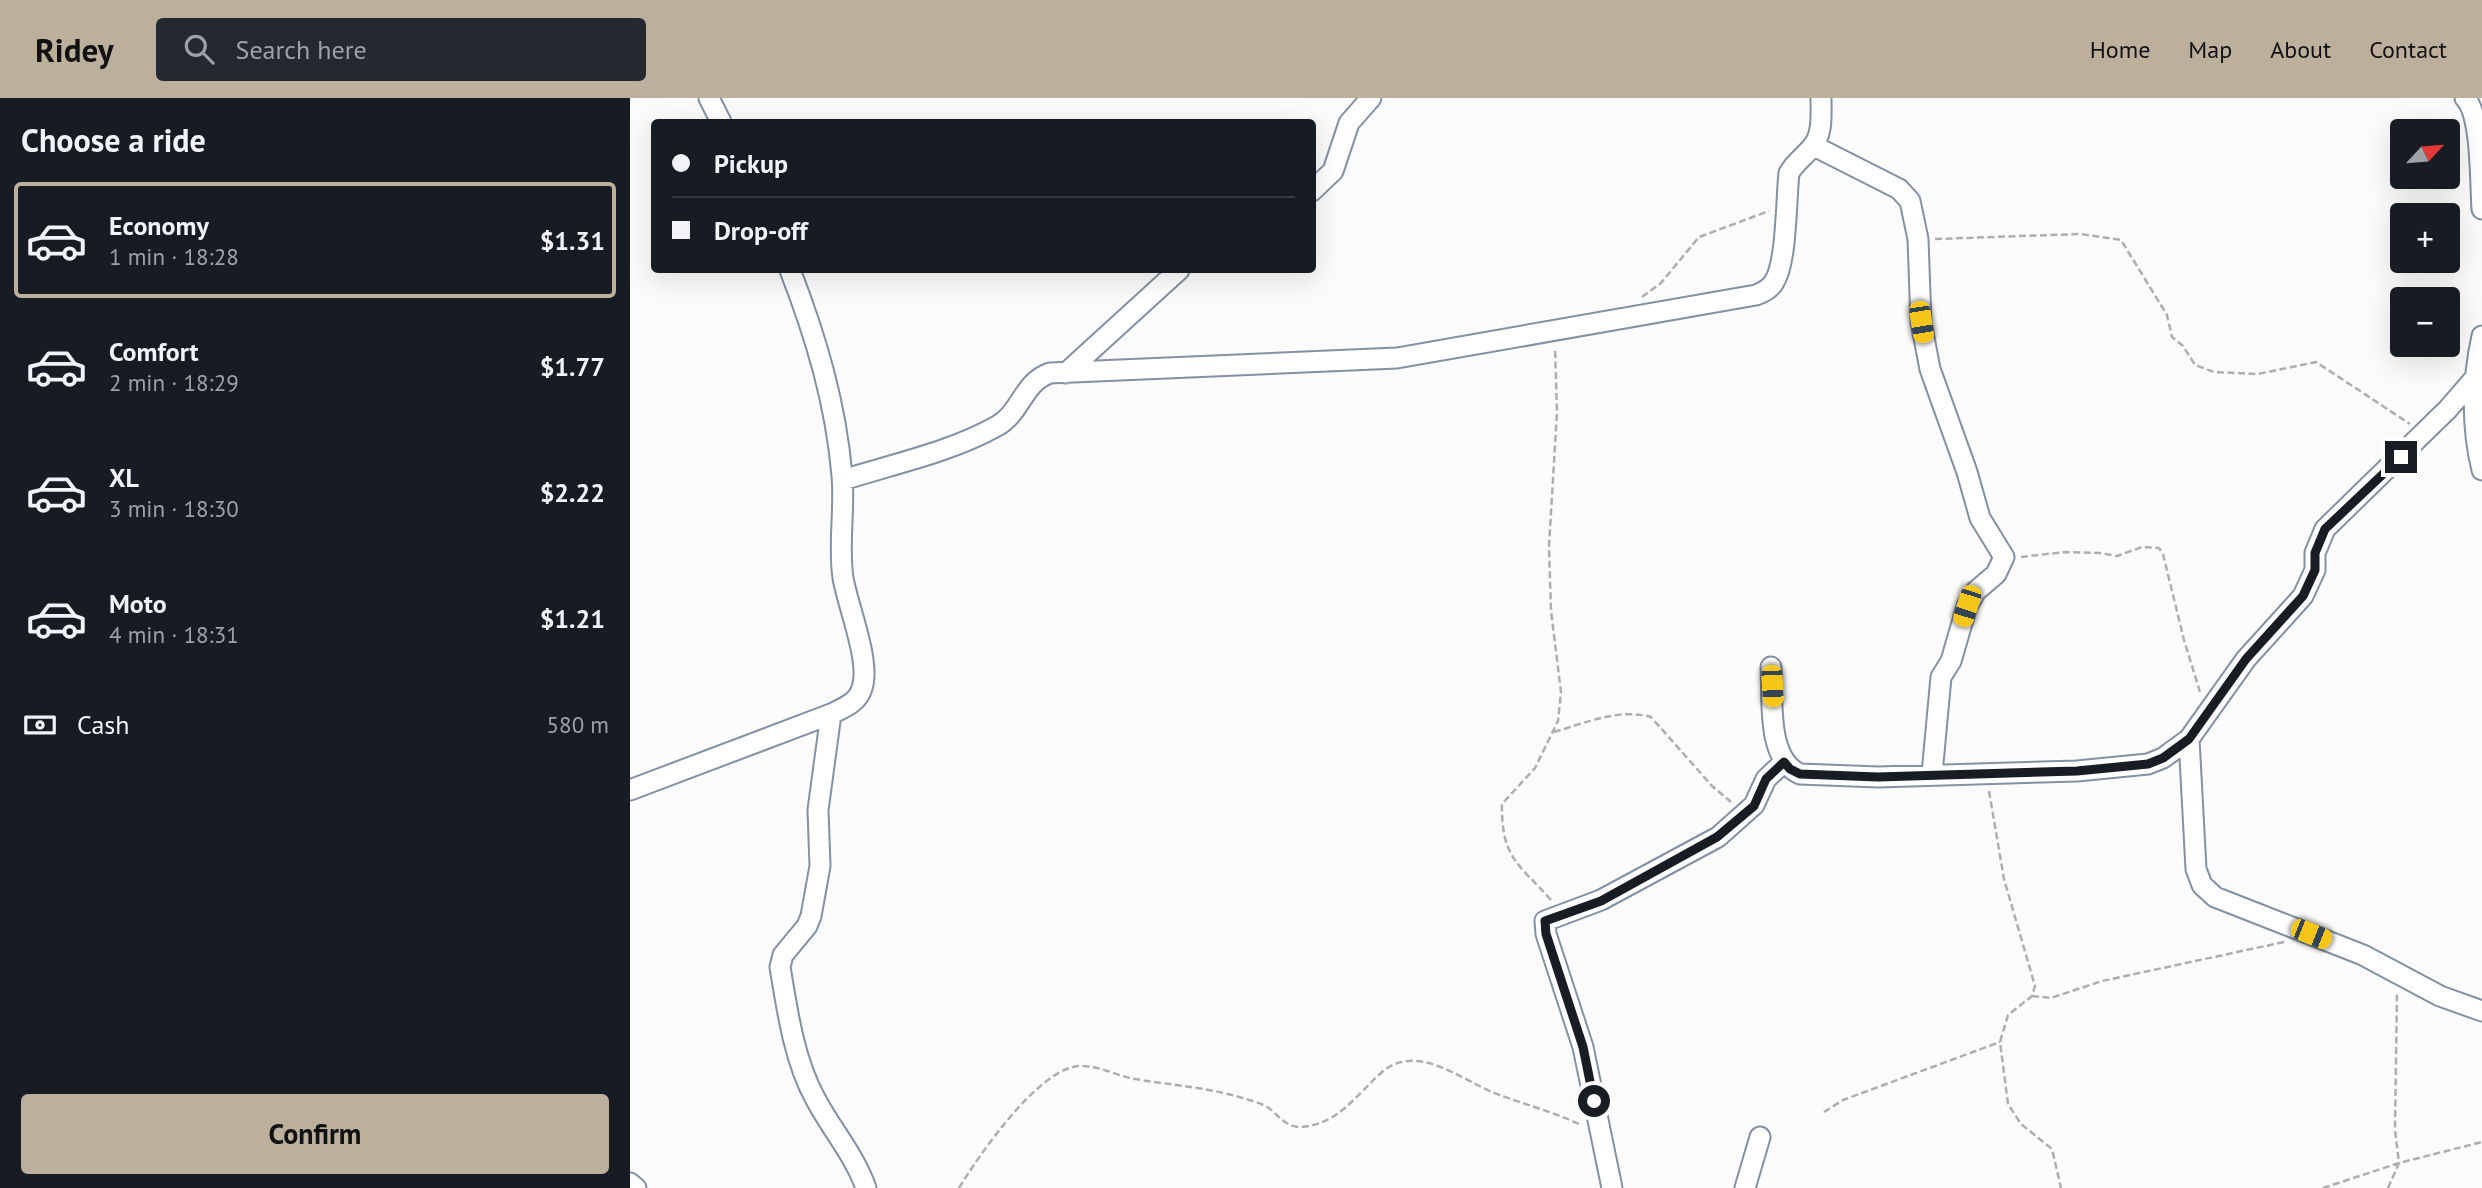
<!DOCTYPE html>
<html lang="en">
<head>
<meta charset="utf-8">
<style>
  :root { --surface:#171b24; --page:#242831; --text:#f1f3f6; --muted:#9ea1a6; --line:#363941; --accent:#bcb09d }
  body { margin:0; font-family:"PT Sans",sans-serif; background:var(--page); color:var(--text); height:100vh; display:flex; flex-direction:column; font-size:26px; white-space:nowrap }
  * { box-sizing:border-box; margin:0 }
  p { font-size:23px; color:var(--muted) }
  .icon { flex:none; width:38px; height:38px; fill:none; stroke:currentColor; stroke-width:2; stroke-linecap:round; stroke-linejoin:round }
  .map { position:relative; flex:1; overflow:hidden }
  .panel { display:flex; flex-direction:column; background:var(--surface); width:630px }
  .panel>* { flex:none }
  .guide { position:absolute; left:21px; top:21px; width:665px; height:154px; border-radius:7px; box-shadow:0 7px 28px #0002; display:grid; align-content:center; height:154px; padding:0 21px; background:var(--surface) }
  .needle { width:46px; rotate:64deg }
  .tools { position:absolute; left:1760px; top:21px; display:grid; gap:14px }
  .tools a { display:grid; place-items:center; width:70px; height:70px; border-radius:7px; background:var(--surface); box-shadow:0 7px 28px #0002; font-size:35px }
  .end { position:absolute; width:32px; height:32px; margin:-16px; border:9px solid #181c23; background:#fff; box-shadow:0 0 0 4px #fff }
  .from { border-radius:50% }
  .car { position:absolute; width:21px; height:42px; margin:-21px -10px; border-radius:9px; box-shadow:0 0 5px 2px #0007; background:linear-gradient(#f5c518 24%,#345 0 40%,#f5c518 0 76%,#345 0 86%,#f5c518 0) }
  .guide b { display:flex; align-items:center; gap:24px; height:66px; font-size:26px }
  .guide b+b { border-top:2px solid var(--line) }
  .guide i { width:18px; height:18px; background:var(--text) }
  ul { padding:0; list-style:none }
  li { display:flex; align-items:center; gap:21px; height:116px; margin:0 14px 10px; padding:0 7px; border:4px solid transparent; border-radius:7px }
  li div { flex:1 }
  li b { display:block; font-size:26px }
  li em { font-style:normal; font-weight:600 }
  li.current { border-color:var(--accent) }
  li>.icon { width:63px; height:63px; stroke-width:1.5 }
  h2 { padding:0 21px; font-size:32px; line-height:84px }
  .pay { display:flex; align-items:center; gap:18px; height:77px; padding:0 21px; font-size:26px }
  .pay p { margin-inline-start:auto }
  .action { display:flex; gap:14px; margin-top:auto; padding:14px 21px }
  .action a { flex:1; height:80px; border-radius:7px; background:var(--accent); color:#111; font-size:28px; font-weight:600; line-height:80px; text-align:center }
  header { display:flex; align-items:center; gap:42px; box-sizing:border-box; height:98px; padding:0 35px; background:var(--accent); color:#111 }
  header strong { font-size:33px }
  nav { display:flex; gap:38px; margin-inline-start:auto; font-size:24px }
  .search { width:490px; height:63px; background:var(--page); display:flex; align-items:center; gap:18px; box-sizing:border-box; padding:0 24px; border-radius:7px; color:var(--muted); font-size:26px }
  main { display:flex; flex:1; min-height:0 }
  .map>svg:first-child { display:block }
</style>
</head>
<body>
<header>
<strong>Ridey</strong>
<div class="search"><svg class="icon" aria-label="search" viewBox="0 0 24 24"><circle cx="10" cy="10" r="6"/><path d="M15 15l6 6"/></svg>Search here</div>
<nav><a>Home</a><a>Map</a><a>About</a><a>Contact</a></nav>
</header>
<main>
<section class="panel">
<h2>Choose a ride</h2>
<ul>
<li class="current"><svg class="icon" aria-label="car" viewBox="0 0 24 24"><path d="M5 17H2v-5l4-1 3-4h7l3 4 3 1v5h-3M9 17h6M6 11h13"/><circle cx="7" cy="17" r="2"/><circle cx="17" cy="17" r="2"/></svg><div><b>Economy</b><p>1 min · 18:28</p></div><em>$1.31</em></li>
<li><svg class="icon" aria-label="car" viewBox="0 0 24 24"><path d="M5 17H2v-5l4-1 3-4h7l3 4 3 1v5h-3M9 17h6M6 11h13"/><circle cx="7" cy="17" r="2"/><circle cx="17" cy="17" r="2"/></svg><div><b>Comfort</b><p>2 min · 18:29</p></div><em>$1.77</em></li>
<li><svg class="icon" aria-label="car" viewBox="0 0 24 24"><path d="M5 17H2v-5l4-1 3-4h7l3 4 3 1v5h-3M9 17h6M6 11h13"/><circle cx="7" cy="17" r="2"/><circle cx="17" cy="17" r="2"/></svg><div><b>XL</b><p>3 min · 18:30</p></div><em>$2.22</em></li>
<li><svg class="icon" aria-label="car" viewBox="0 0 24 24"><path d="M5 17H2v-5l4-1 3-4h7l3 4 3 1v5h-3M9 17h6M6 11h13"/><circle cx="7" cy="17" r="2"/><circle cx="17" cy="17" r="2"/></svg><div><b>Moto</b><p>4 min · 18:31</p></div><em>$1.21</em></li>
</ul>
<div class="pay"><svg class="icon" aria-label="cash" viewBox="0 0 24 24"><path d="M3 7h18v10H3z"/><circle cx="12" cy="12" r="2"/></svg>Cash<p>580 m</p></div>
<div class="action"><a>Confirm</a></div>
</section>
<div class="map">
<svg width="1852" height="1090" viewBox="0 0 1852 1090">
  <rect width="100%" height="100%" fill="#fbfbfb"/>
  <g fill="none" stroke-linecap="round" stroke-linejoin="round">
    <g stroke="#8490a3" stroke-width="23">
      <path id="minor" d="M79 0 91 24
        M1835 0C1852 17 1850 85 1852 111
        M1184 48 1269 91 1280 103 1288 141 1291 224 1300 271 1337 374 1350 420 1374 459 1366 476 1346 493 1337 508 1321 563 1311 579 1302 676
        M682 93 703 73 719 25 741 0
        M1852 238C1842 284 1841 327 1852 372
        M436 275 549 172
        M1844 281 1818 311 1695 431 1685 455V472L1673 498 1616 561 1559 641 1566 771 1572 787 1585 799 1733 857 1810 898 1852 913
        M213 382C263 366 321 354 367 328 391 315 393 284 420 275L767 260 1126 197C1134 194 1140 191 1144 184 1157 165 1156 100 1159 75 1166 63 1174 59 1182 49 1193 37 1191 16 1191 0
        M1141 569C1143 601 1136 661 1170 676L1248 679 1447 673 1518 666 1533 660 1559 641
        M201 616 188 712 190 768 181 818 177 828 153 857 150 869C157 911 164 962 185 1000 201 1031 224 1056 236 1090
        M0 692 201 616C213 610 228 605 232 590 241 564 218 509 213 480 208 447 215 412 212 378 206 306 186 239 160 172
        M0 1085 6 1090
        M982 1090 953 949 916 836 915 823 971 802 1088 739 1124 707 1136 681 1154 664
        M1115 1090 1130 1039"/>
    </g>
    <path stroke="#adaeb0" stroke-width="2.5" stroke-dasharray="7 3.5" stroke-linecap="butt" d="M1305 141 1450 136 1491 142 1537 217 1542 239 1553 248 1565 267 1584 274 1628 276 1686 264 1780 326
      M1012 199 1031 185 1069 139 1139 113
      M1391 459 1435 454 1470 455 1487 458 1512 449 1529 450 1533 456 1554 542 1570 594
      M924 634C955 625 989 610 1021 619L1082 688 1101 704
      M1359 693 1374 781 1405 888 1402 898 1378 917 1370 944 1378 1006 1391 1026 1422 1051 1431 1090
      M921 802C889 766 871 760 872 706L905 670 928 623 931 594 921 513 919 448 927 314 925 250
      M1402 898 1421 900 1472 883 1654 844
      M1194 1014 1213 1002 1370 944
      M329 1090C349 1057 404 978 443 969 464 964 485 978 505 981 540 987 575 989 609 999 619 1002 631 1005 639 1010 649 1018 656 1029 670 1029 708 1027 725 998 751 975 785 944 829 980 862 994 892 1006 922 1013 951 1027
      M1693 1090 1769 1065 1852 1044
      M1758 1090 1769 1065 1765 1032 1767 894"/>
    <use href="#minor" stroke="#fff" stroke-width="19"/>
  </g>
  <g fill="none" stroke-linecap="round" stroke-linejoin="round">
    <path stroke="#181c23" stroke-width="9" d="M964 1003 953 949 916 836 915 823 971 803 1087 739 1124 708 1136 681 1154 664 1160 671 1170 676 1248 679 1447 673 1518 666 1533 660 1559 641 1616 561 1673 498 1685 472V455L1695 431 1771 359"/>
  </g>
</svg>
<div class="tools">
<a><svg class="needle" viewBox="-14 -14 28 28"><path d="M0-13l5 13h-10z" fill="#e53935"/><path d="M0 13l5-13h-10z" fill="#9ea1a6"/></svg></a>
<a>+</a>
<a>−</a>
</div>
<i class="end from" style="left:964px;top:1003px"></i>
<i class="end" style="left:1771px;top:359px"></i>
<i class="car" style="left:1291px;top:224px;rotate:171deg"></i>
<i class="car" style="left:1337px;top:508px;rotate:198deg"></i>
<i class="car" style="left:1142px;top:588px;rotate:177deg"></i>
<i class="car" style="left:1681px;top:836px;rotate:112deg"></i>
<div class="guide">
<b><i class="from"></i>Pickup</b>
<b><i></i>Drop-off</b>
</div>
</div>
</main>
</body>
</html>
